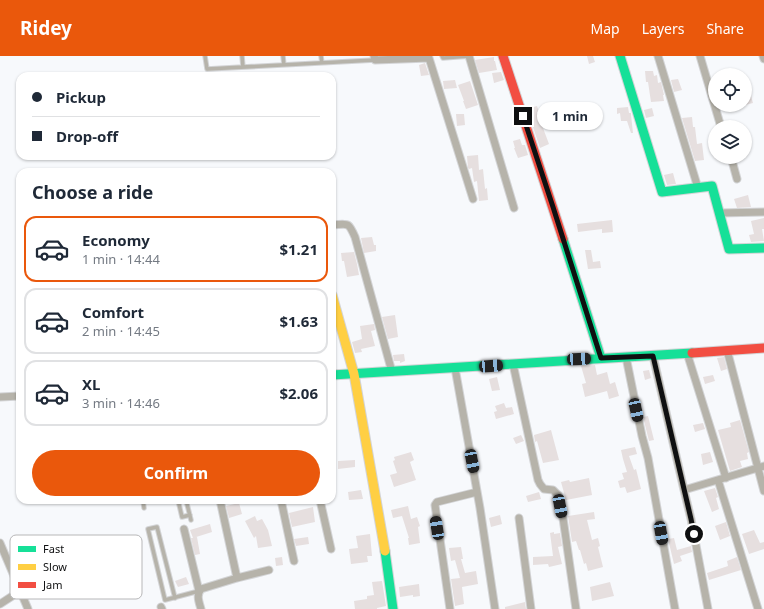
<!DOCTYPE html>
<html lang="en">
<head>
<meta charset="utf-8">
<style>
  :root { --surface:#fff; --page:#f2f2f3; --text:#1f2937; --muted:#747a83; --line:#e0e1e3; --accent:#ea580c }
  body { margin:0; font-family:"Noto Sans",sans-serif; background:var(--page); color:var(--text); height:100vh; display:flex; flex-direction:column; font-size:15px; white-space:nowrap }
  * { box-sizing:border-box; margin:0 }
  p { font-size:13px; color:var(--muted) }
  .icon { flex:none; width:22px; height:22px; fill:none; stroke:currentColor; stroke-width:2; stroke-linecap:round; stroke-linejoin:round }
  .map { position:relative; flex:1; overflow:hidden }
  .details { position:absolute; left:16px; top:112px; width:320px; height:336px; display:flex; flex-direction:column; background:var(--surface); border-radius:12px; box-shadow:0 1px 3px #0004 }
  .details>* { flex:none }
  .guide { position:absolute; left:16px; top:16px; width:320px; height:88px; border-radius:12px; box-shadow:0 1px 3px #0004; display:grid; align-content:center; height:88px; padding:0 16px; background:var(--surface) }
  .buttons { position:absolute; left:708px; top:12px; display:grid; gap:8px }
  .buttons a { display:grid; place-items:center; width:44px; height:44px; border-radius:50%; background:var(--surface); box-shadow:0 1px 3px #0004; font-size:20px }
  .end { position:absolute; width:18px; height:18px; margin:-9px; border:5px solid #0f1011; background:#fff; box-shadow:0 0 0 2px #fff }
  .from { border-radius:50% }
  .bubble { position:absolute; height:28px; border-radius:14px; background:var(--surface); box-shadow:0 1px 3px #0004; font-size:13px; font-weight:700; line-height:28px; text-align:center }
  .car { position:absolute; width:12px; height:24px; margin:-12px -6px; border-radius:5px; box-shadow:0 0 3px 1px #0007; background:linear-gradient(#222 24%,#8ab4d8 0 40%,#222 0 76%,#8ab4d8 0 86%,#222 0) }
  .guide b { display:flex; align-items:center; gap:14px; height:38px; font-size:15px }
  .guide b+b { border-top:1px solid var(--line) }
  .guide i { width:10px; height:10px; background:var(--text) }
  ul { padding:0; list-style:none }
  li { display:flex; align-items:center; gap:12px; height:66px; margin:0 8px 6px; padding:0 8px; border:2px solid var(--line); border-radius:12px }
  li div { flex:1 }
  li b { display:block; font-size:15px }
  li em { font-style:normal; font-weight:700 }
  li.selected { border-color:var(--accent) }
  li>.icon { width:36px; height:36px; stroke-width:1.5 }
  h2 { padding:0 16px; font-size:18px; line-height:48px }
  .action { display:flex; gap:8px; margin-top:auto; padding:8px 16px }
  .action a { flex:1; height:46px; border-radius:24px; background:var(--accent); color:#fff; font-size:16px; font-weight:700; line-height:46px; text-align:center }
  header { display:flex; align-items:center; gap:24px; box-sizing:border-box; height:56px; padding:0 20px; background:var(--accent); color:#fff }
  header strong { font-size:19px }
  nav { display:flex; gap:22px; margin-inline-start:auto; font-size:14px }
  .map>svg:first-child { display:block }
</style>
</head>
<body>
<header>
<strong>Ridey</strong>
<nav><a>Map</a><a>Layers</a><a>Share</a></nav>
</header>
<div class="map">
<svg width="764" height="553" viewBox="0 0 764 553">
  <rect width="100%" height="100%" fill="#f7f9fc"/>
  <path fill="#e6dfdf" d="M587 0H593L595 6 589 8Z
    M494 1V5H495L497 14 479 17 475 4Z
    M425 7 429 19 421 20 419 9Z
    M645 15H653L654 20 657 19 658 27 661 26 664 39H663L664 45 651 46 648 26H646Z
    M501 16 504 24 494 27 492 17Z
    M678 23 682 34 674 36 671 24Z
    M455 24 457 32 444 33 443 25Z
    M470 25 478 49 466 53 463 45H464L458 29Z
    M751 40 753 47 745 49V41Z
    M537 50 539 56H537L549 88 540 92 527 53Z
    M628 51 629 57H631V59L633 77H631L627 65H621L620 57 617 58V52Z
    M652 52 654 60 646 62 644 54Z
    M456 58H464L465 69 457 70Z
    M692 61 693 71H695L697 88 702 87 704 104 695 105 682 62Z
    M520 83 522 89H525L528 99 518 102 514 92H515L513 85Z
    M478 99 479 114 483 113 485 133 487 132 488 144 479 145 477 125 474 126 472 112 469 113 468 112 467 100Z
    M673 117 676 128 667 129 664 119Z
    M748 139 751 151 737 152 734 143Z
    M764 162V173H762L764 185 751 186 749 179 754 178 751 165Z
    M612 164 613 176 602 177V173L578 176 577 168Z
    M372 181 374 189H376V195L364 197 361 182Z
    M585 194H591L593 206 600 205 601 212 588 213Z
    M354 196 357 208 359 219 347 221 344 205H342L341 197Z
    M395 259 398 281 388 283 382 261Z
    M374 268 375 274 371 275 375 290 361 293 362 296 355 297 352 286 362 283 360 270Z
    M404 298 405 305 400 307V305H394L393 299Z
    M724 301 727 313 721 315 717 302Z
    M595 309 597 319 607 316 610 328 615 326 619 340 609 343 607 335 585 341 582 328 586 327 581 310Z
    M649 314 651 322 645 324 643 315Z
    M713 319 715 325 705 328 703 321Z
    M497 321 500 334 492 335 489 323Z
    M504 347 506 352 512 351 514 358 496 363 494 356 497 355 495 350Z
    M648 360 654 384 649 385 643 361Z
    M740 364 749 396 747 397 748 403 740 405 742 411 730 415 718 374 731 371 730 367Z
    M703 367 705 373 695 376 693 369Z
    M551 374 559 404 543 407 537 385 535 386 534 379Z
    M521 379 524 385 516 388 513 382Z
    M635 391 637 398 629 400 634 414 636 413 641 433 627 437 625 431 620 432 618 425 624 423 622 417 627 416 623 403 621 394Z
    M411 396 414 404 410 406 416 424 394 431 390 419 397 417 393 405 395 404 394 401Z
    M710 396 713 406 703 409 701 398Z
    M355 404V411L338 413V405Z
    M589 422 592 439 566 444 561 426 569 424 570 426Z
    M715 432 718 441 716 442 719 453 712 456 704 435Z
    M361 434 363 443 349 444 348 436Z
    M539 436 541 443 528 446 526 440Z
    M239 447 242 458 229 462 226 450Z
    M408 450 411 463 417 461 420 470 418 471 420 487 409 489 408 482H409L402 460 393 462 391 454Z
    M313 451 315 466 292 471 289 457Z
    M594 456 595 463 587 464 592 484 598 482 600 490 598 491 603 511 588 515 586 507 584 508 580 494H579L576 485 572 486 568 460Z
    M500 459 502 468 491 471 489 462Z
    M255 460 257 465 262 463 268 474 272 490 258 492 256 480 254 482 245 465Z
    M726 466 730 480 720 484 715 470Z
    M210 468 212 476 193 482 190 474Z
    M754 474 760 487 764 486V493L749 498 742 478Z
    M554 476V478L560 477 562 490 558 491 562 508 549 511 548 508 533 509V501L553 500 550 477Z
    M370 478 372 500H367L368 506 351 508 349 493 358 492 356 480Z
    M197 481 200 498 195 499 191 482Z
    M308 481 309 488 296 490 294 483Z
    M674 482 677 494 691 490 692 496 680 500 682 505 674 508 668 483Z
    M461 491 463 503H461L465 517 476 515 478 528 462 531 464 548 455 550 451 523 460 522 455 504 451 505 449 492Z
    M282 501 283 509 276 510 275 502Z
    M737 501 741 514 709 524 707 517 728 510 727 505Z
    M186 521 189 528 178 531 175 525Z
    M382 525 386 550 377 552V553H355L354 545 367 543V540L374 539 372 526Z
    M610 526 614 540 592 545 590 531Z
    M419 528 420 540 413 541V539L400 541 399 531Z
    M525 546 526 553H505V551Z"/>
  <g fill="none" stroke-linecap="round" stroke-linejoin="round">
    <g stroke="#d3d4d6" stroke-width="5.5">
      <path id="lane" d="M205 0 207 13 375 4
        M242 0 243 11
        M283 0 284 9
        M321 0 322 7
        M442 0 443 2 470 0
        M143 444 144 452
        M178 444 182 461 190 459
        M186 444 191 464
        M175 542 157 471 148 473 165 544 199 535"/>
    </g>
    <g stroke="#d3d4d6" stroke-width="9">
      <path id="street" d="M374 0 375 4 429 2 473 143
        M469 0 514 152
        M658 0 698 132
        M700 0 721 71
        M763 0 764 3
        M731 101 737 123
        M719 157 764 156
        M332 169C348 168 348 165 355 181L392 316
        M727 294 764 435
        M687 297 726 422
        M653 300 684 434
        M626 301 642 380 648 402 675 553
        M513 308 538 424 540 428 544 433 553 434 558 439 563 462 576 553
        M455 312 480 452 495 553
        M0 341 20 340
        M718 424 758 553
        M220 444 237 522
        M281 444 294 505
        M320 444 331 493
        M519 462 531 553
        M184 473 199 535
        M0 487 28 553
        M0 548 20 535
        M161 551 162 553
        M201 553C199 546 196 539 201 533L237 522 269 514
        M450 553 435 449 437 446 477 436
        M708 553 691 463 684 434 764 410"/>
    </g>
    <g stroke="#d3d4d6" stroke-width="11">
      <path id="fast" d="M620 0 662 136 712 130 729 193 764 192
        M563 183 601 302
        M332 319 692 297
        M385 495 393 553"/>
    </g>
    <g stroke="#d3d4d6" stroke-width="11">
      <path id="slow" d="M332 239 354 318 385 495"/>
    </g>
    <g stroke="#d3d4d6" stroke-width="11">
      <path id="jam" d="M503 0 563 183
        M692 297 764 292"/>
    </g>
    <use href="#lane" stroke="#b6b3aa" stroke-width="3.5"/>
    <use href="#street" stroke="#b6b3aa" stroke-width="7"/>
    <use href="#fast" stroke="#16e098" stroke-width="9"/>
    <use href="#slow" stroke="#ffcf43" stroke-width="9"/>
    <use href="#jam" stroke="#f24e42" stroke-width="9"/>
  </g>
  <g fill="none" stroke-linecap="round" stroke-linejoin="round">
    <path stroke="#0f1011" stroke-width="5" d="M523 60 553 151 601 302 653 300 691 463 694 478"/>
  </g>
  <rect x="10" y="479" width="132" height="64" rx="6" fill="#fff" stroke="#b7b7b8" stroke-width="1"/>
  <rect x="18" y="490" width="18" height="6" fill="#16e098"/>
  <rect x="18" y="508" width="18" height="6" fill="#ffcf43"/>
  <rect x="18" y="526" width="18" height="6" fill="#f24e42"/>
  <g font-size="11" fill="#0f1011">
    <text x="43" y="497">Fast</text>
    <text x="43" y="515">Slow</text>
    <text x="43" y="533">Jam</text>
  </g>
</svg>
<div class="buttons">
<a><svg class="icon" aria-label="locate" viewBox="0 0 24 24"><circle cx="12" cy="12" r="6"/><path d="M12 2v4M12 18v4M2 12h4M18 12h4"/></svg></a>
<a><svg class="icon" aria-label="layers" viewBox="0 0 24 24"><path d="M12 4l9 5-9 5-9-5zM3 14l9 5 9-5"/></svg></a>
</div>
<i class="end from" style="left:694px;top:478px"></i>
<i class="end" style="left:523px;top:60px"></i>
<div class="bubble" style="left:537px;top:46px;width:66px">1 min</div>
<i class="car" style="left:579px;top:303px;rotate:87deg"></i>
<i class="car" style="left:491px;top:310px;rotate:86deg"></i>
<i class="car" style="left:636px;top:354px;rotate:168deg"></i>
<i class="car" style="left:472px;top:405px;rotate:169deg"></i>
<i class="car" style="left:560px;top:450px;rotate:169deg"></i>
<i class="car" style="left:437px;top:472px;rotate:351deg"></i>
<i class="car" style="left:661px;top:477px;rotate:170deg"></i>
<div class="guide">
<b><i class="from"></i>Pickup</b>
<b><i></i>Drop-off</b>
</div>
<section class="details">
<h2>Choose a ride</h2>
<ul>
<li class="selected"><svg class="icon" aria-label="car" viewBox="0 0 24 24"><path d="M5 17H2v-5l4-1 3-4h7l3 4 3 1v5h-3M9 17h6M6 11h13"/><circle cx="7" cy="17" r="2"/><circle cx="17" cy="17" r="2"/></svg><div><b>Economy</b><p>1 min · 14:44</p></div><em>$1.21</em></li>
<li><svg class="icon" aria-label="car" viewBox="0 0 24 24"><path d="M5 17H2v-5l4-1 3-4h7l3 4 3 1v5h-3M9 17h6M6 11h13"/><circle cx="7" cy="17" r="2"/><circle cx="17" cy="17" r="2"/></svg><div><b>Comfort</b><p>2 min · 14:45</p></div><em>$1.63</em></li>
<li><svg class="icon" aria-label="car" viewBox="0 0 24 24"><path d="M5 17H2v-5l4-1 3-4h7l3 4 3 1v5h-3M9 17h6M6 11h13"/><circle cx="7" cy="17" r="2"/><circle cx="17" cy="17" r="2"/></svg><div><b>XL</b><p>3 min · 14:46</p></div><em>$2.06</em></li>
</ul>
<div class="action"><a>Confirm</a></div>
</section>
</div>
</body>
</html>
